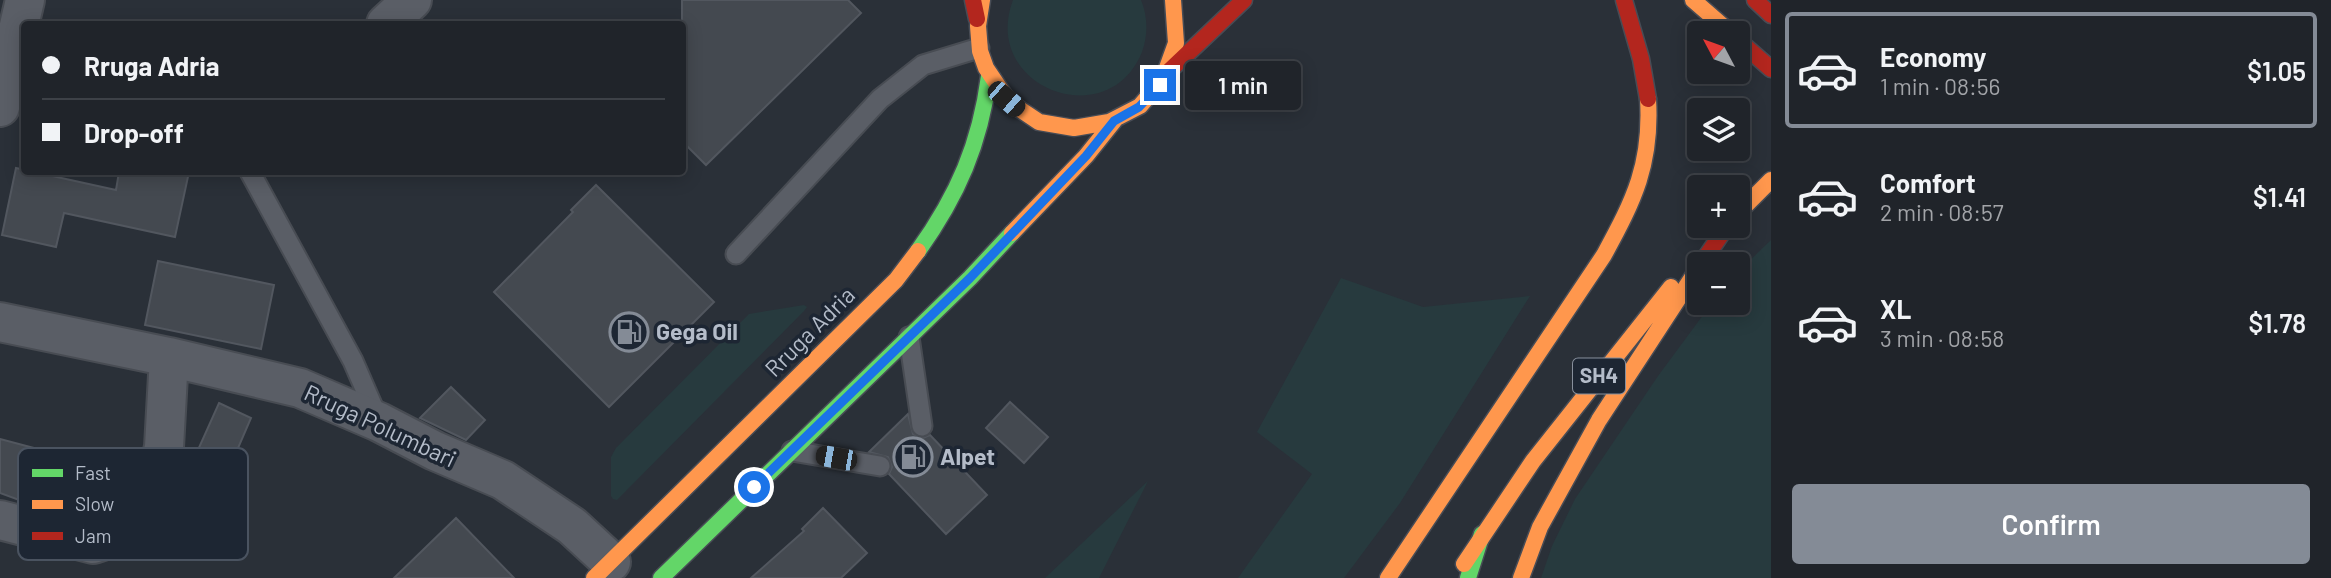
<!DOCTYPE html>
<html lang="en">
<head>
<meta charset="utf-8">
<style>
  :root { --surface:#20242a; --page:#282c32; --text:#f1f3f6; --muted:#a2a4a8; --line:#3d4147; --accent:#848b96 }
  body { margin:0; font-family:Barlow,sans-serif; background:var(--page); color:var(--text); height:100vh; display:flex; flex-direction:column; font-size:26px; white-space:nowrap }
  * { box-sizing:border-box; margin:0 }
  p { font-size:23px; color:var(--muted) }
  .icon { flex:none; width:38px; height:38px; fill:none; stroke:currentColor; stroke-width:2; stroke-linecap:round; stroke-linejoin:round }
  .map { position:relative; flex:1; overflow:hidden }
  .panel { display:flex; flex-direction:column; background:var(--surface); width:560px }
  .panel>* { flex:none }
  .top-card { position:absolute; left:21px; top:21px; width:665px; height:154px; border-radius:7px; box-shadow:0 4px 18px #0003,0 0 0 2px var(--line); display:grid; align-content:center; height:154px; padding:0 21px; background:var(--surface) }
  .needle { width:46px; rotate:311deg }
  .buttons { position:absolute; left:1687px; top:21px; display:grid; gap:14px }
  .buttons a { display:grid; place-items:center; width:63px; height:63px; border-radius:7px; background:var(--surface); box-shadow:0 4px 18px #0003,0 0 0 2px var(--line); font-size:35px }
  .end { position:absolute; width:32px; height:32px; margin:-16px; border:9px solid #1a73e8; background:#fff; box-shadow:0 0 0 4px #fff }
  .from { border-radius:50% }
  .bubble { position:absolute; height:49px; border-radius:7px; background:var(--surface); box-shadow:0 4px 18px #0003,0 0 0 2px var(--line); font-size:23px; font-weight:600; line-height:49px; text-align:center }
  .car { position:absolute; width:21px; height:42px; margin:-21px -10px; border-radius:9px; box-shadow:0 0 5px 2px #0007; background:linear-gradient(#222 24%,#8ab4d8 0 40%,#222 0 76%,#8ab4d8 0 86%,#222 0) }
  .top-card b { display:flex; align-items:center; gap:24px; height:66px; font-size:26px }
  .top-card b+b { border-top:2px solid var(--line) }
  .top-card i { width:18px; height:18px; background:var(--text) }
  ul { padding:12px 0 0; list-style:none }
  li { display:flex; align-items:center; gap:21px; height:116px; margin:0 14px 10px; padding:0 7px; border:4px solid transparent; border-radius:7px }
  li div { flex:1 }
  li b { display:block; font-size:26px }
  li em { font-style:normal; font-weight:600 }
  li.on { border-color:var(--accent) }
  li>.icon { width:63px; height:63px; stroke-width:1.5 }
  .cta { display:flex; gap:14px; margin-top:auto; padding:14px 21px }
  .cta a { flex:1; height:80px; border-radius:7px; background:var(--accent); color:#fff; font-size:28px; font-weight:600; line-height:80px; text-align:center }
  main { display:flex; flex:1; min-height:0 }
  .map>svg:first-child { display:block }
</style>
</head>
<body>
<main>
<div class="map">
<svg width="1771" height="578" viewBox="0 0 1771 578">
  <rect width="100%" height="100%" fill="#2a3038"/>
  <path fill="#273a3e" d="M1013 0H1141C1148 16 1148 36 1142 52 1108 136 980 87 1013 0Z
    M1771 240V578H1541L1552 546 1575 499 1658 376 1712 303H1738V272Z
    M1341 278 1423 307 1530 296 1400 503 1344 578H1238L1312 474 1257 432Z
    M804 305 807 307 804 311 617 500 613 499 611 496V457L616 448 749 314Z
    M1148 481 1099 578H1045Z"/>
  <path fill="#444950" stroke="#52575f" stroke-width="2" d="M682 0H848L861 13 706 165 682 141Z
    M16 168 116 190 119 172H189L175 237 64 213 56 247 2 235Z
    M596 185 714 302 609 407 494 292 573 212 571 210Z
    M158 261 274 285 261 349 145 325Z
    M451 387 485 420 466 440 420 418Z
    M1010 402 1048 437 1024 463 986 428Z
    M219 403 251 418 226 476 193 461Z
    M908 414 913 434 923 438 930 435 987 495 946 534 889 474 892 467 888 457 869 452Z
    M0 439 49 452 109 474 92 521 41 508 0 493Z
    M823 508 867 553 841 578H751L804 531 802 529Z
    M456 518 514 578H394Z"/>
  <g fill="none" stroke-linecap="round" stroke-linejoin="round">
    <g stroke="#484c53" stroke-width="23">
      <path id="lane" d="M250 172 353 361 379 421
        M736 254 880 99 923 65 979 48
        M909 337 922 426
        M792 451 880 466"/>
    </g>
    <g stroke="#484c53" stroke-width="42">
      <path id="street" d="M386 24 412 0
        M0 107 25 0
        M0 322 169 357 300 388 379 422 435 451 503 480 572 526 611 562
        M0 520 93 544 108 539 148 497 156 482 164 447 169 357"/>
    </g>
    <g stroke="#484c55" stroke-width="19">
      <path id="fast" d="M918 251C958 195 980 144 989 76
        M661 578 970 278 1012 233
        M1468 578 1482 534"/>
    </g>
    <g stroke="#484c55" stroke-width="19">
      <path id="slow" d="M982 0 978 26 980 51 986 68 1009 102 1039 122 1074 128 1109 122 1140 106 1163 79 1176 43 1173 0
        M1693 0 1731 33
        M1738 213 1771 180
        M1012 233 1086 156 1114 121
        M1464 564 1533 461 1671 287
        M594 578 896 280 918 251
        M1388 578 1604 255C1634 200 1652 164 1648 99
        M1521 578 1540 527 1599 420 1699 267"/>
    </g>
    <g stroke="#484c55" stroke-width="19">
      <path id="jam" d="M973 0 977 19
        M1624 0 1641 59 1648 99
        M1755 0 1771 15
        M1738 40 1771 69
        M1167 73 1244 0
        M1701 264 1727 226"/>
    </g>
    <use href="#lane" stroke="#5a5e66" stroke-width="19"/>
    <use href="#street" stroke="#5a5e66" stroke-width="38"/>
    <use href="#fast" stroke="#63d668" stroke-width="16"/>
    <use href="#slow" stroke="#ff974d" stroke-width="16"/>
    <use href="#jam" stroke="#b3261e" stroke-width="16"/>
  </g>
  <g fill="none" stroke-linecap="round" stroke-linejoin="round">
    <path stroke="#1a73e8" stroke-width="9" d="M754 487 970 278 1086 156 1114 121 1139 107 1160 85"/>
  </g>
  <defs>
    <g id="fuel-ring" transform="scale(2.0125)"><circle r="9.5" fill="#1d2633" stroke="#848b96" stroke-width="1.5"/><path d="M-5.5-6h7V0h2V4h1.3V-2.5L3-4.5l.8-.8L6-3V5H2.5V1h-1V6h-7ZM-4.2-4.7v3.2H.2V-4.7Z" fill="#848b96"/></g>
  </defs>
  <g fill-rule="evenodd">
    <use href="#fuel-ring" x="629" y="332"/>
    <use href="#fuel-ring" x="913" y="457"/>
  </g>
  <g text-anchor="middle" stroke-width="7" stroke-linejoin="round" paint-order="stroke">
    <rect fill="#1d2633" stroke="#878f9c" stroke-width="2" x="1573" y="358.5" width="52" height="35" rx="5"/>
    <g font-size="21" font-weight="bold" fill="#b4bcc9">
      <text x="1599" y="383">SH4</text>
    </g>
    <g font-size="23" font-weight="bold" fill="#b4bcc9" stroke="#1d2633" text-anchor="start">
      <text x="656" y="340">Gega Oil</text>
      <text x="940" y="465">Alpet</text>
    </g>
    <g font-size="23" fill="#b4bcc9" stroke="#1d2633">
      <text transform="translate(810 332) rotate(-45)" y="8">Rruga Adria</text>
      <text transform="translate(380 426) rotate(25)" y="8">Rruga Polumbari</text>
    </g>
  </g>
  <rect x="18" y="448" width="230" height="112" rx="10" fill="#1d2633" stroke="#4a5360" stroke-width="2"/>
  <rect x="32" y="469" width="31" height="8" fill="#63d668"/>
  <rect x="32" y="500" width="31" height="9" fill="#ff974d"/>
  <rect x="32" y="532" width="31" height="8" fill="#b3261e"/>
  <g font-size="19" fill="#b4bcc9">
    <text x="75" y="480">Fast</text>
    <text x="75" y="511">Slow</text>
    <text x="75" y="543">Jam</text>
  </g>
</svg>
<div class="buttons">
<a><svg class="needle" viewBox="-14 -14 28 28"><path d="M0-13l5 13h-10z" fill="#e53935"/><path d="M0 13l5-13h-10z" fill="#a2a4a8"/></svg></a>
<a><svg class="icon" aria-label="layers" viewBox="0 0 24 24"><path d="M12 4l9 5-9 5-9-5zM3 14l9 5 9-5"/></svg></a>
<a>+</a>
<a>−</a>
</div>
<i class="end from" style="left:754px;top:487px"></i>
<i class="end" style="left:1160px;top:85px"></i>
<div class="bubble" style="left:1185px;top:61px;width:116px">1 min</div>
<i class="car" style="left:1006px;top:99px;rotate:131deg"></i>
<i class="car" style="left:836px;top:458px;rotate:280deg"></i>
<div class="top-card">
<b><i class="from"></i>Rruga Adria</b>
<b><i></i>Drop-off</b>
</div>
</div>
<section class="panel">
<ul>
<li class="on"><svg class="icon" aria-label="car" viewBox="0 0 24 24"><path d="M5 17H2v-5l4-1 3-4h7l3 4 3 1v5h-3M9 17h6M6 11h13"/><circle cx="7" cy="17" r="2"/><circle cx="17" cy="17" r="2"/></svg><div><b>Economy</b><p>1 min · 08:56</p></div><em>$1.05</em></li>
<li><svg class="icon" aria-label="car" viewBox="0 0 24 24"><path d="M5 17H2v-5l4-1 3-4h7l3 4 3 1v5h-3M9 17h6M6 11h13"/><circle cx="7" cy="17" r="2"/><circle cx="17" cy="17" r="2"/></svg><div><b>Comfort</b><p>2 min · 08:57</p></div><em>$1.41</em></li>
<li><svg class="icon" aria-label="car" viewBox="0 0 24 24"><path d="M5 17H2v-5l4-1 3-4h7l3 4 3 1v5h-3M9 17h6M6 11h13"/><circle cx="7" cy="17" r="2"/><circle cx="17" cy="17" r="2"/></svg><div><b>XL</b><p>3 min · 08:58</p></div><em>$1.78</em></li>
</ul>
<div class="cta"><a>Confirm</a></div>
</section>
</main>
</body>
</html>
